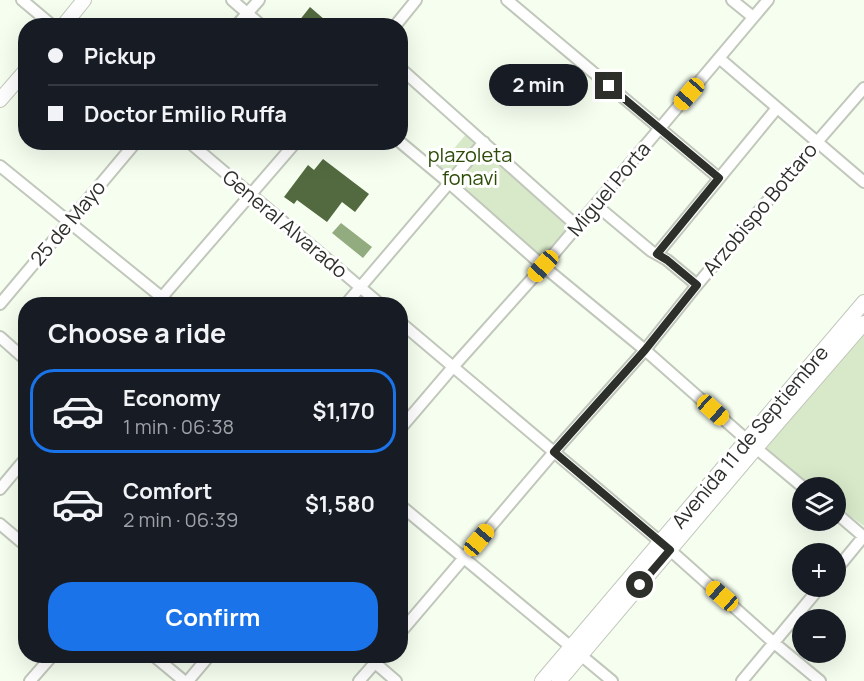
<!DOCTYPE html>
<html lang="en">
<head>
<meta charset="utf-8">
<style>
  :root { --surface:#171b24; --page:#242831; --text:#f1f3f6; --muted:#9ea1a6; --line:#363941; --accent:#1a73e8 }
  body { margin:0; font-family:Manrope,sans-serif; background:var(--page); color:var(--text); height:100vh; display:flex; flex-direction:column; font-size:22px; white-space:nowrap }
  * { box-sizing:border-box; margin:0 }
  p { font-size:20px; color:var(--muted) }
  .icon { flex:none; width:33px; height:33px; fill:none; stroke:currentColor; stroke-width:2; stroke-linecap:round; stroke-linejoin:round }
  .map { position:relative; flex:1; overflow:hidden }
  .sheet { position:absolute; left:18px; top:297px; width:390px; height:366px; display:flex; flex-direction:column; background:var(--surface); border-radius:24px; box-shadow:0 6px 24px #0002 }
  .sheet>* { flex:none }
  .banner { position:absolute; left:18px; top:18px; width:390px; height:132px; border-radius:24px; box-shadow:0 6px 24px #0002; display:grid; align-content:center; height:132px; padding:0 30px; background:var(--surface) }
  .buttons { position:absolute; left:792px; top:477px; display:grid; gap:12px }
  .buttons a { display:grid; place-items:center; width:54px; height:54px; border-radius:50%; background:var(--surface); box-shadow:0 6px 24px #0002; font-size:30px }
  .end { position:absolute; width:27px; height:27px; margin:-14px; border:8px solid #2c2f2a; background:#fff; box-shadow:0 0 0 3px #fff }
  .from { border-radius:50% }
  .bubble { position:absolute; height:42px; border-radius:21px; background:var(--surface); box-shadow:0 6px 24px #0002; font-size:20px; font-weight:700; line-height:42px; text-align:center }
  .car { position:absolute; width:18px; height:36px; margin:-18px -9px; border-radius:8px; box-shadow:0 0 4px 2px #0007; background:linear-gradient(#f5c518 24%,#345 0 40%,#f5c518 0 76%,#345 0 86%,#f5c518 0) }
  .banner b { display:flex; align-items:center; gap:21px; height:57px; font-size:22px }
  .banner b+b { border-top:2px solid var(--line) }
  .banner i { width:15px; height:15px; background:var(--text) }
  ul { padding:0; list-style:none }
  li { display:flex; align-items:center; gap:18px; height:84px; margin:0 12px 9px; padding:0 18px; border:3px solid transparent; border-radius:24px }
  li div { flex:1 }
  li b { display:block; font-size:22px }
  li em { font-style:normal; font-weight:700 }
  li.on { border-color:var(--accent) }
  li>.icon { width:54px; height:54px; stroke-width:1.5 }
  h2 { padding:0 30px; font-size:27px; line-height:72px }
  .button { display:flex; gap:12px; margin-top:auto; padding:12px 30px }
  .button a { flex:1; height:69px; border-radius:24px; background:var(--accent); color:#fff; font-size:24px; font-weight:700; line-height:69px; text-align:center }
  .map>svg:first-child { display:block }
</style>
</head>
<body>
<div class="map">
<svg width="864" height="681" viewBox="0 0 864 681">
  <rect width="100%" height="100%" fill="#f6fef0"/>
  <path fill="#d7e9c9" d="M467 133 574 225 547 262 437 169Z
    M864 330V526L836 506V488L810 487 762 453Z"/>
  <path fill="#93ac7f" d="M341 223 372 247 363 258 332 233Z"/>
  <path fill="#536a40" d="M310 7 332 26H295Z
    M323 159 369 194 355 212 342 202 327 222 297 200 294 204 284 197 308 165 314 170Z"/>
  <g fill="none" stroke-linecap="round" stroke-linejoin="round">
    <g stroke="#c1c8bb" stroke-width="14">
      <path id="minor" d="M22 0 53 26
        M232 0 262 26
        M507 0 719 178
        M732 0 753 17
        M236 26 259 0
        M395 26 416 0
        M719 58 864 182
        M400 68 577 226
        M189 142 380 304
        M400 142 448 182 543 266 645 350 756 448 804 488
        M0 166 170 304
        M596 205 651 251 667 260 697 285
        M657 254 777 108
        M0 304 136 142
        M156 304 296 142
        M346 304 484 142
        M400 322 670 550 773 642 820 681
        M0 337 26 360
        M400 429 453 367 547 262 768 0
        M0 489 26 458
        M400 505 612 681
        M836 513 864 537
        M0 524 26 546
        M836 570 864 536
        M400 633 554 452 645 350 697 285 817 142 864 88
        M154 656 184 681
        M367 656 396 681
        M30 681 52 656
        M188 681 209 656
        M359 681 381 656
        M742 681 821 586"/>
    </g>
    <g stroke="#c1c8bb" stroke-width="16">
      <path id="secondary" d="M63 26 84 0
        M0 100 26 70
        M542 681 864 302
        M559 681 756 448 864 323"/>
    </g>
    <use href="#minor" stroke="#fff" stroke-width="10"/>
    <use href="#secondary" stroke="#fff" stroke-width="14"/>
  </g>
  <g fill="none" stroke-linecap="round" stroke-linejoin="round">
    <path stroke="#2c2f2a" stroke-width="8" d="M609 86 719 178 657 254 667 260 697 285 645 350 554 452 670 550 640 585"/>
  </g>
  <g text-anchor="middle" stroke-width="6" stroke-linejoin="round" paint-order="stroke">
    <g font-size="20" fill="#2d4b07" stroke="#fff">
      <text x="470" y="162">plazoleta<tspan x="470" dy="23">fonavi</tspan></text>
    </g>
    <g font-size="20" fill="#2c2f2a" stroke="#fff">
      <text transform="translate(609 189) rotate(-50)" y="7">Miguel Porta</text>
      <text transform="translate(760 209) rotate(-50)" y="7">Arzobispo Bottaro</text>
      <text transform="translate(68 223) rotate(-50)" y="7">25 de Mayo</text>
      <text transform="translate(285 224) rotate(40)" y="7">General Alvarado</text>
      <text transform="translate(750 437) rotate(-50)" y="7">Avenida 11 de Septiembre</text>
    </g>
  </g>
</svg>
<div class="buttons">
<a><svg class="icon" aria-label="layers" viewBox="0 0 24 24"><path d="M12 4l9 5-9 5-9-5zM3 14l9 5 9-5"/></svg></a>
<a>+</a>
<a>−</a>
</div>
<i class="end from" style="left:640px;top:585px"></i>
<i class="end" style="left:609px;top:86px"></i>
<div class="bubble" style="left:489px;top:64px;width:99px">2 min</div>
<i class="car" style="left:689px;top:94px;rotate:221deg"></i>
<i class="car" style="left:543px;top:266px;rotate:222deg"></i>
<i class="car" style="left:713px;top:410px;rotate:132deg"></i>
<i class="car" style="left:479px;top:540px;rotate:40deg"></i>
<i class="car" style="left:722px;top:596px;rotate:311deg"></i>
<div class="banner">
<b><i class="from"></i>Pickup</b>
<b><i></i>Doctor Emilio Ruffa</b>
</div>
<section class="sheet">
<h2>Choose a ride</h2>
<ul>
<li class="on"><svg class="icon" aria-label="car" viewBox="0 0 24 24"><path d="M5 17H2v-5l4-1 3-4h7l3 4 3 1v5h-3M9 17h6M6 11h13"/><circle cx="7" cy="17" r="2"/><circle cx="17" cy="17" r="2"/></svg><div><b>Economy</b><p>1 min · 06:38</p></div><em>$1,170</em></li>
<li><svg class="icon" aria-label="car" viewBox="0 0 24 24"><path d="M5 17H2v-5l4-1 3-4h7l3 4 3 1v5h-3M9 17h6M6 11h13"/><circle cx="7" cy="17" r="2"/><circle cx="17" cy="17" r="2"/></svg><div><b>Comfort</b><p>2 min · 06:39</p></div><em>$1,580</em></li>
</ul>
<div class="button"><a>Confirm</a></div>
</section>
</div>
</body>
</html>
